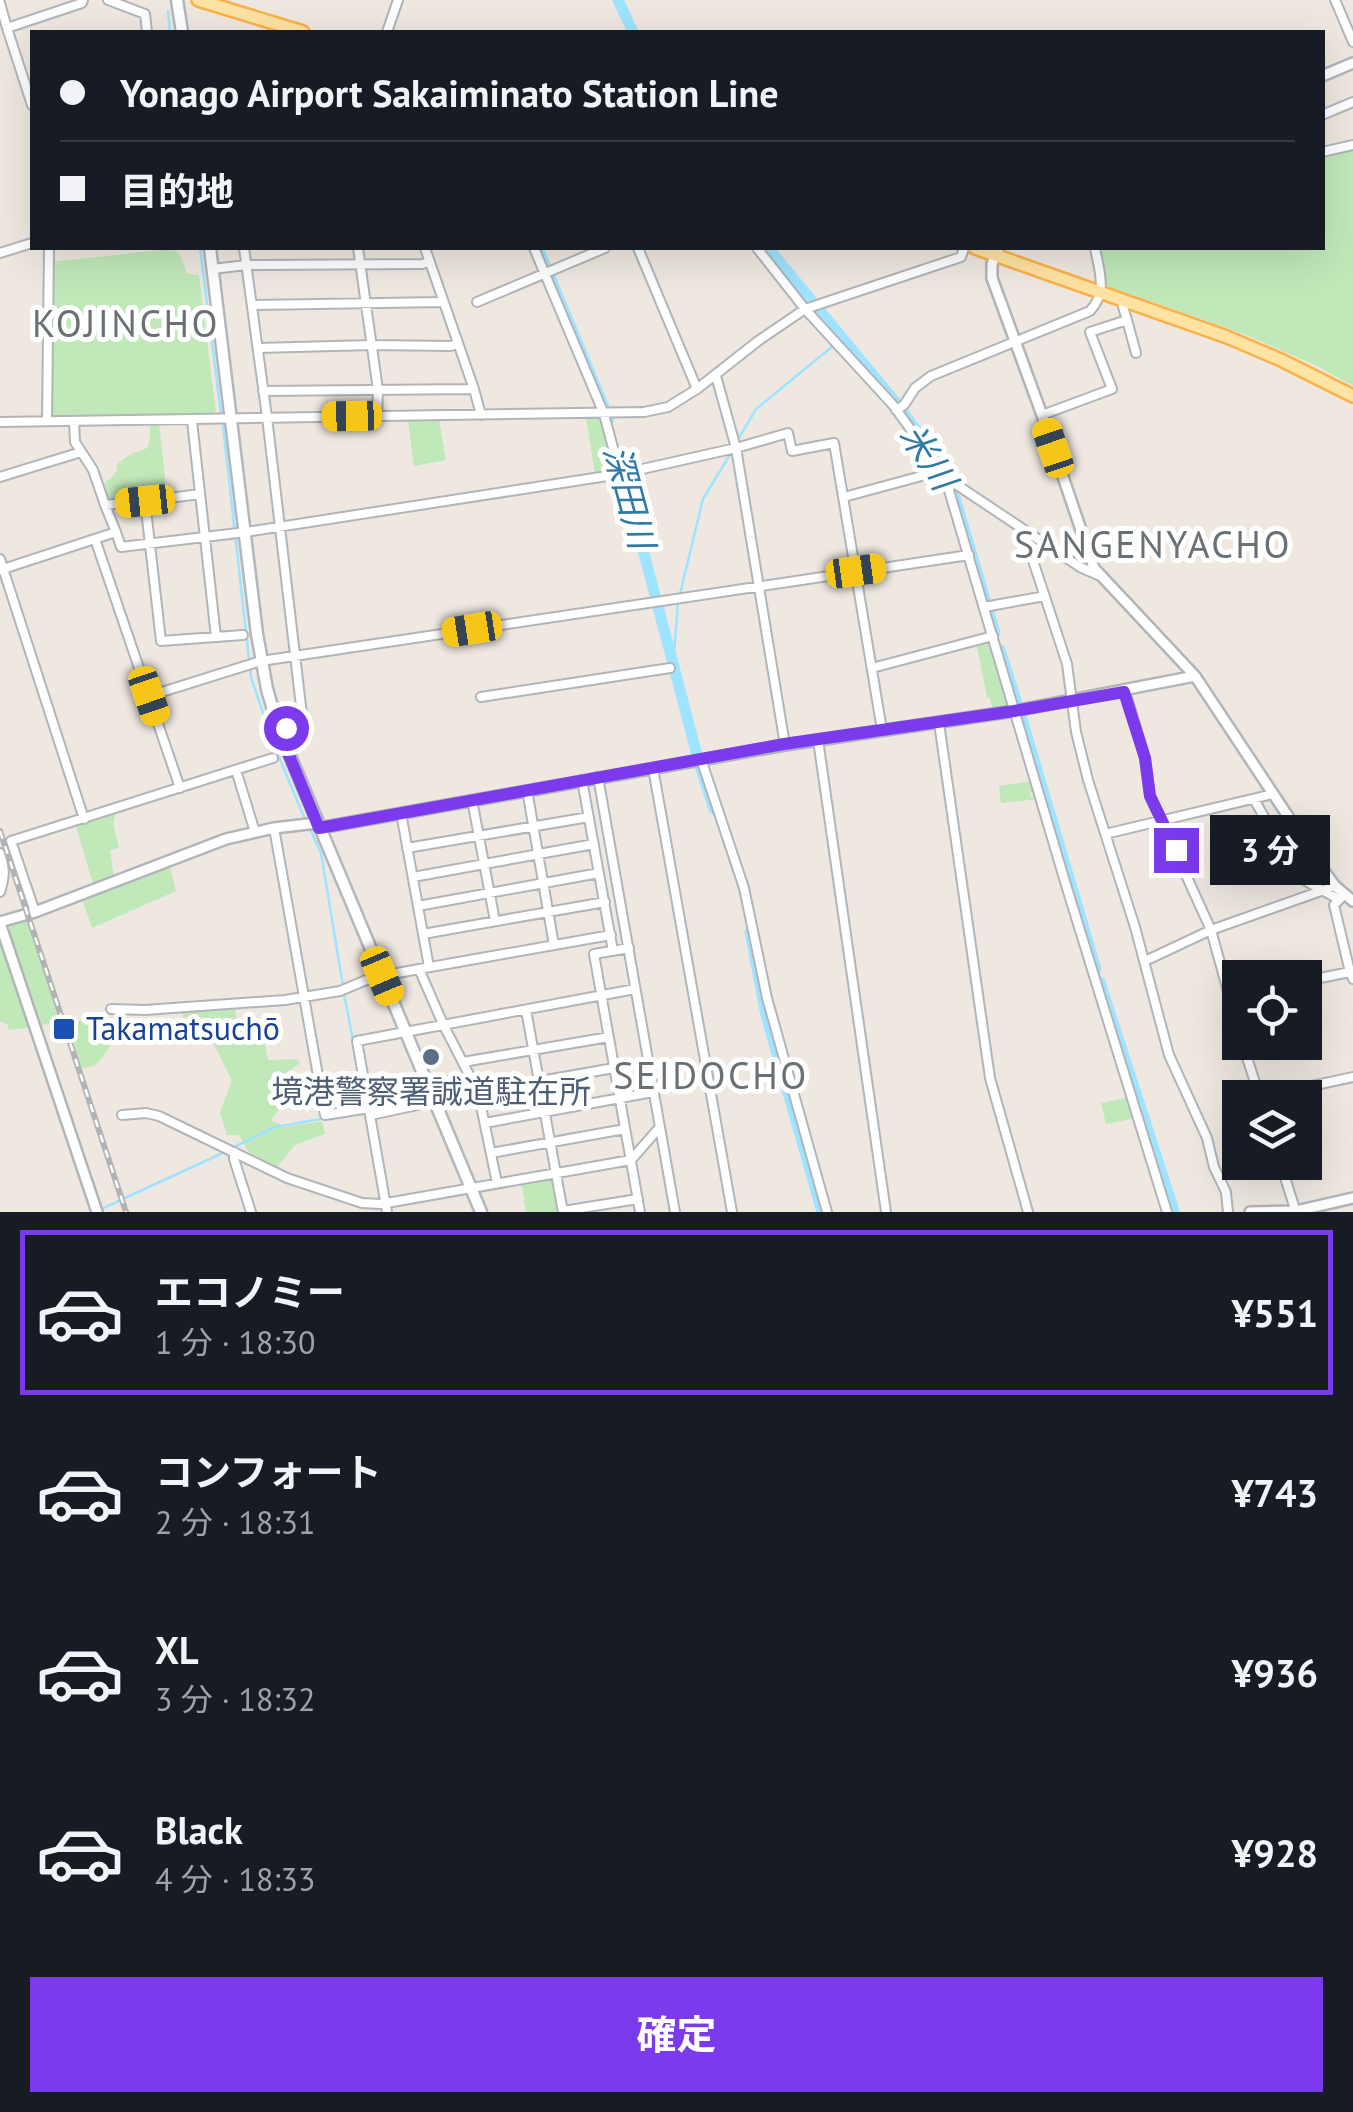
<!DOCTYPE html>
<html lang="ja">
<head>
<meta charset="utf-8">
<style>
  :root { --surface:#171b24; --page:#20242c; --text:#f1f3f6; --muted:#9ea1a6; --line:#363941; --accent:#7c3aed }
  body { margin:0; font-family:"PT Sans","Noto Sans JP",sans-serif; background:var(--page); color:var(--text); height:100vh; display:flex; flex-direction:column; font-size:38px; white-space:nowrap }
  * { box-sizing:border-box; margin:0 }
  p { font-size:32px; color:var(--muted) }
  .icon { flex:none; width:55px; height:55px; fill:none; stroke:currentColor; stroke-width:2; stroke-linecap:round; stroke-linejoin:round }
  .map { position:relative; height:1212px; overflow:hidden }
  .sheet { display:flex; flex-direction:column; background:var(--surface); flex:1 }
  .sheet>* { flex:none }
  .hud { position:absolute; left:30px; top:30px; width:1295px; height:220px; border-radius:0px; box-shadow:0 10px 40px #0002; display:grid; align-content:center; height:220px; padding:0 30px; background:var(--surface) }
  .buttons { position:absolute; left:1222px; top:960px; display:grid; gap:20px }
  .buttons a { display:grid; place-items:center; width:100px; height:100px; border-radius:0px; background:var(--surface); box-shadow:0 10px 40px #0002; font-size:50px }
  .end { position:absolute; width:45px; height:45px; margin:-22px; border:12px solid #7c3aed; background:#fff; box-shadow:0 0 0 5px #fff }
  .from { border-radius:50% }
  .bubble { position:absolute; height:70px; border-radius:0px; background:var(--surface); box-shadow:0 10px 40px #0002; font-size:32px; font-weight:700; line-height:70px; text-align:center }
  .car { position:absolute; width:30px; height:60px; margin:-30px -15px; border-radius:12px; box-shadow:0 0 8px 2px #0007; background:linear-gradient(#f5c518 24%,#345 0 40%,#f5c518 0 76%,#345 0 86%,#f5c518 0) }
  .hud b { display:flex; align-items:center; gap:35px; height:95px; font-size:38px }
  .hud b+b { border-top:2px solid var(--line) }
  .hud i { width:25px; height:25px; background:var(--text) }
  ul { padding:18px 0 0; list-style:none }
  li { display:flex; align-items:center; gap:30px; height:165px; margin:0 20px 15px; padding:0 10px; border:5px solid transparent; border-radius:0px }
  li div { flex:1 }
  li b { display:block; font-size:38px }
  li em { font-style:normal; font-weight:700 }
  li.active { border-color:var(--accent) }
  li>.icon { width:90px; height:90px; stroke-width:1.5 }
  .cta { display:flex; gap:20px; margin-top:auto; padding:20px 30px }
  .cta a { flex:1; height:115px; border-radius:0px; background:var(--accent); color:#fff; font-size:40px; font-weight:700; line-height:115px; text-align:center }
  .map>svg:first-child { display:block }
</style>
</head>
<body>
<div class="map">
<svg width="1353" height="1212" viewBox="0 0 1353 1212">
  <rect width="100%" height="100%" fill="#eee8e0"/>
  <path fill="#c0e8b9" d="M1353 147V386L1317 366 1246 335 1106 286 1099 248H1322L1323 154Z
    M169 249C182 250 183 264 187 274L199 275 216 414 214 416H50L51 262Z
    M603 416 617 472 595 474 586 417Z
    M439 420 446 460 414 466 408 421Z
    M159 423 167 496 109 503 106 501 101 486C102 485 113 477 114 475 122 463 111 469 122 460 144 443 151 460 150 424Z
    M989 639 1007 689 1010 706 993 710 990 698 987 697 976 642Z
    M1033 781 1036 792 1030 793 1031 797H1038L1039 799 1001 803 999 786Z
    M117 810 113 823 119 848 110 850 114 878 96 885 93 884 75 823Z
    M170 866 176 891 92 928 82 899Z
    M27 921 59 1018 57 1022 41 1025 37 1020 8 932 12 925Z
    M0 936 30 1024 27 1028 9 1030 7 1024 0 1021Z
    M234 1006 238 1025 261 1024 268 1060 297 1059 300 1063 274 1081 280 1108 271 1120 286 1127 322 1121 325 1134 295 1145 277 1167 249 1152 239 1135H227L220 1112 232 1080C223 1065 219 1050 208 1037H183V1010Z
    M93 1016 111 1025 115 1041C102 1053 102 1068 81 1068L68 1025Z
    M1130 1097 1136 1118 1106 1124 1101 1103Z
    M554 1175 562 1212H526L521 1181Z"/>
  <g fill="none" stroke-linecap="round" stroke-linejoin="round">
    <path stroke="#9ee3ff" stroke-width="2.5" d="M168 11 170 32
      M200 248 221 414
      M6 418 43 417
      M223 425 251 677 272 740 306 822
      M737 441 756 409 833 346
      M680 594 703 499 731 453
      M673 667 678 602
      M310 829 321 853 343 986
      M344 994 353 1040
      M234 1147 276 1127 326 1118
      M125 1198 227 1151
      M101 1209 119 1201"/>
    <path stroke="#9ee3ff" stroke-width="11" d="M618 0 633 32
      M538 248 609 419
      M768 248 897 404 948 474 995 633
      M621 466 697 755
      M1000 650 1017 703
      M1021 716 1096 969
      M700 766 714 809
      M750 932 766 1015 822 1212
      M1100 982 1174 1211"/>
    <g stroke="#b1b5b9" stroke-width="12">
      <path id="minor" d="M108 0 145 14 147 32
        M1335 0 1353 42
        M0 3 7 28
        M387 32 398 0
        M32 105 7 28 82 3 83 0
        M1322 115 1353 102
        M1322 152 1353 145
        M244 248 267 417 303 723 279 731
        M358 248 378 390 377 416
        M425 248 474 389 481 415
        M534 248 604 414 620 474
        M638 248 697 389
        M757 248 805 309 893 405 945 477 1080 567 1098 575
        M0 253 32 243
        M213 269 246 265 422 264 429 262
        M477 302 605 248
        M252 305 443 302
        M1127 320 1136 353
        M258 348 372 345 450 346 458 344
        M716 376 736 448 785 745
        M263 391 474 389
        M896 410 904 405 915 388 931 376 1090 311C1108 292 1099 270 1095 248
        M1042 415 1112 389 1090 332 1127 320 1121 300
        M47 421 49 248
        M74 421 75 442 93 470 105 505 145 501
        M192 421 216 637
        M0 422 644 412 668 407 697 389 758 341 805 309 961 257 964 248
        M0 477 81 452
        M945 477 1066 885 1167 1212
        M200 494 145 501 161 641 243 635
        M844 497 940 471
        M105 505 116 532
        M1023 530 1067 664 1076 732 1088 780 1135 927 1169 1055 1207 1138 1214 1167 1226 1192 1228 1212
        M95 539 180 788
        M0 559 84 819
        M0 570 116 532 121 547 246 532 620 474 736 448 788 433 792 451 834 443 882 730
        M984 607 1045 596
        M872 668 993 636
        M1125 691 1145 758 1150 796 1211 930 1240 1035
        M149 696 261 661 969 555
        M481 697 670 668
        M939 723 990 1078 1028 1212
        M818 740 886 1212
        M701 759 744 888 767 998 827 1212
        M653 768 732 1212
        M236 770 255 832
        M598 777 675 1212
        M582 780 613 951
        M527 790 554 945
        M1254 799 1290 864
        M472 800 495 921
        M401 813 429 967
        M274 828 325 1115 426 1099 434 1101
        M1105 834 1273 794
        M407 848 589 817
        M0 853C5 868 5 877 0 892
        M1313 854 1290 864 1304 880 1338 899
        M413 877 594 844
        M1342 897 1334 905 1350 972
        M418 906 599 873
        M35 912 11 841 273 758
        M423 934 605 902
        M629 948 594 954 640 1212
        M1145 961 1211 930 1335 886
        M1305 981 1350 972 1353 979
        M111 1009 145 1010 285 1000 340 991 371 978 419 969
        M526 1010 563 1212
        M1242 1042 1260 1098
        M463 1062 609 1037
        M1260 1097 1353 1077
        M122 1115 146 1113 159 1116 287 1178 362 1203 381 1204 631 1160 659 1128
        M371 1115 478 1092 614 1068
        M485 1123 653 1092
        M234 1152V1159L251 1212
        M491 1153 625 1129
        M1280 1162 1296 1212
        M497 1183 478 1092 443 1024 419 969 611 935
        M563 1211 638 1199
        M387 1212 357 1041 635 989"/>
    </g>
    <g stroke="#b1b5b9" stroke-width="14">
      <path id="tertiary" d="M1322 76 1353 63
        M998 248 992 264V278L1042 415 1094 568 1195 676 1327 875 1335 886 1353 901
        M319 828 785 745 1014 711 1195 676
        M0 922 35 912 226 839 274 828 317 823
        M0 923 97 1212
        M1250 1212 1296 1211 1353 1198"/>
    </g>
    <g stroke="#b2b7bd" stroke-width="15">
      <path id="secondary" d="M177 0 182 32
        M210 248 257 634 267 689 278 727 481 1212"/>
    </g>
    <g stroke="#feb048" stroke-width="16">
      <path id="primary" d="M198 0 303 32
        M975 248 1227 337 1281 360 1353 396"/>
    </g>
    <use href="#minor" stroke="#fff" stroke-width="8"/>
    <use href="#tertiary" stroke="#fff" stroke-width="9"/>
    <use href="#secondary" stroke="#fff" stroke-width="10"/>
    <use href="#primary" stroke="#ffe3a3" stroke-width="11"/>
    <g stroke="#b2b3b4" stroke-width="6">
      <path id="rail" d="M0 831 126 1212"/>
    </g>
    <use href="#rail" stroke="#fff" stroke-width="2.5" stroke-dasharray="8" stroke-linecap="butt"/>
  </g>
  <g fill="none" stroke-linecap="round" stroke-linejoin="round">
    <path stroke="#7c3aed" stroke-width="12" d="M286 728 279 731 319 828 784 744 1014 711 1124 692 1145 758 1150 796 1176 850"/>
  </g>
  <rect fill="#1a4fb4" stroke="#fff" stroke-width="4" x="52" y="1017" width="24" height="24" rx="5"/>
  <circle fill="#5c6f8a" stroke="#fff" stroke-width="4" cx="431" cy="1057" r="10"/>
  <g text-anchor="middle" stroke-width="10" stroke-linejoin="round" paint-order="stroke">
    <g font-size="32" fill="#164399" stroke="#fff" text-anchor="start">
      <text x="86" y="1040">Takamatsuchō</text>
    </g>
    <g font-size="32" fill="#4e5e75" stroke="#fff">
      <text x="431" y="1103">境港警察署誠道駐在所</text>
    </g>
    <g font-size="35" font-style="italic" fill="#2f7ba7" stroke="#fff">
      <text transform="translate(928 457) rotate(57)" y="12">米川</text>
      <text transform="translate(629 497) rotate(75)" y="12">深田川</text>
    </g>
    <g font-size="38" letter-spacing="2.5" fill="#6a7175" stroke="#fff">
      <text x="126" y="337">KOJINCHO</text>
      <text x="1153" y="558">SANGENYACHO</text>
      <text x="711" y="1089">SEIDOCHO</text>
    </g>
  </g>
</svg>
<div class="buttons">
<a><svg class="icon" aria-label="locate" viewBox="0 0 24 24"><circle cx="12" cy="12" r="6"/><path d="M12 2v4M12 18v4M2 12h4M18 12h4"/></svg></a>
<a><svg class="icon" aria-label="layers" viewBox="0 0 24 24"><path d="M12 4l9 5-9 5-9-5zM3 14l9 5 9-5"/></svg></a>
</div>
<i class="end from" style="left:286px;top:728px"></i>
<i class="end" style="left:1176px;top:850px"></i>
<div class="bubble" style="left:1210px;top:815px;width:120px">3 分</div>
<i class="car" style="left:352px;top:416px;rotate:269deg"></i>
<i class="car" style="left:1053px;top:448px;rotate:341deg"></i>
<i class="car" style="left:145px;top:501px;rotate:264deg"></i>
<i class="car" style="left:856px;top:571px;rotate:82deg"></i>
<i class="car" style="left:472px;top:629px;rotate:261deg"></i>
<i class="car" style="left:149px;top:696px;rotate:161deg"></i>
<i class="car" style="left:382px;top:976px;rotate:157deg"></i>
<div class="hud">
<b><i class="from"></i>Yonago Airport Sakaiminato Station Line</b>
<b><i></i>目的地</b>
</div>
</div>
<section class="sheet">
<ul>
<li class="active"><svg class="icon" aria-label="car" viewBox="0 0 24 24"><path d="M5 17H2v-5l4-1 3-4h7l3 4 3 1v5h-3M9 17h6M6 11h13"/><circle cx="7" cy="17" r="2"/><circle cx="17" cy="17" r="2"/></svg><div><b>エコノミー</b><p>1 分 · 18:30</p></div><em>¥551</em></li>
<li><svg class="icon" aria-label="car" viewBox="0 0 24 24"><path d="M5 17H2v-5l4-1 3-4h7l3 4 3 1v5h-3M9 17h6M6 11h13"/><circle cx="7" cy="17" r="2"/><circle cx="17" cy="17" r="2"/></svg><div><b>コンフォート</b><p>2 分 · 18:31</p></div><em>¥743</em></li>
<li><svg class="icon" aria-label="car" viewBox="0 0 24 24"><path d="M5 17H2v-5l4-1 3-4h7l3 4 3 1v5h-3M9 17h6M6 11h13"/><circle cx="7" cy="17" r="2"/><circle cx="17" cy="17" r="2"/></svg><div><b>XL</b><p>3 分 · 18:32</p></div><em>¥936</em></li>
<li><svg class="icon" aria-label="car" viewBox="0 0 24 24"><path d="M5 17H2v-5l4-1 3-4h7l3 4 3 1v5h-3M9 17h6M6 11h13"/><circle cx="7" cy="17" r="2"/><circle cx="17" cy="17" r="2"/></svg><div><b>Black</b><p>4 分 · 18:33</p></div><em>¥928</em></li>
</ul>
<div class="cta"><a>確定</a></div>
</section>
</body>
</html>
